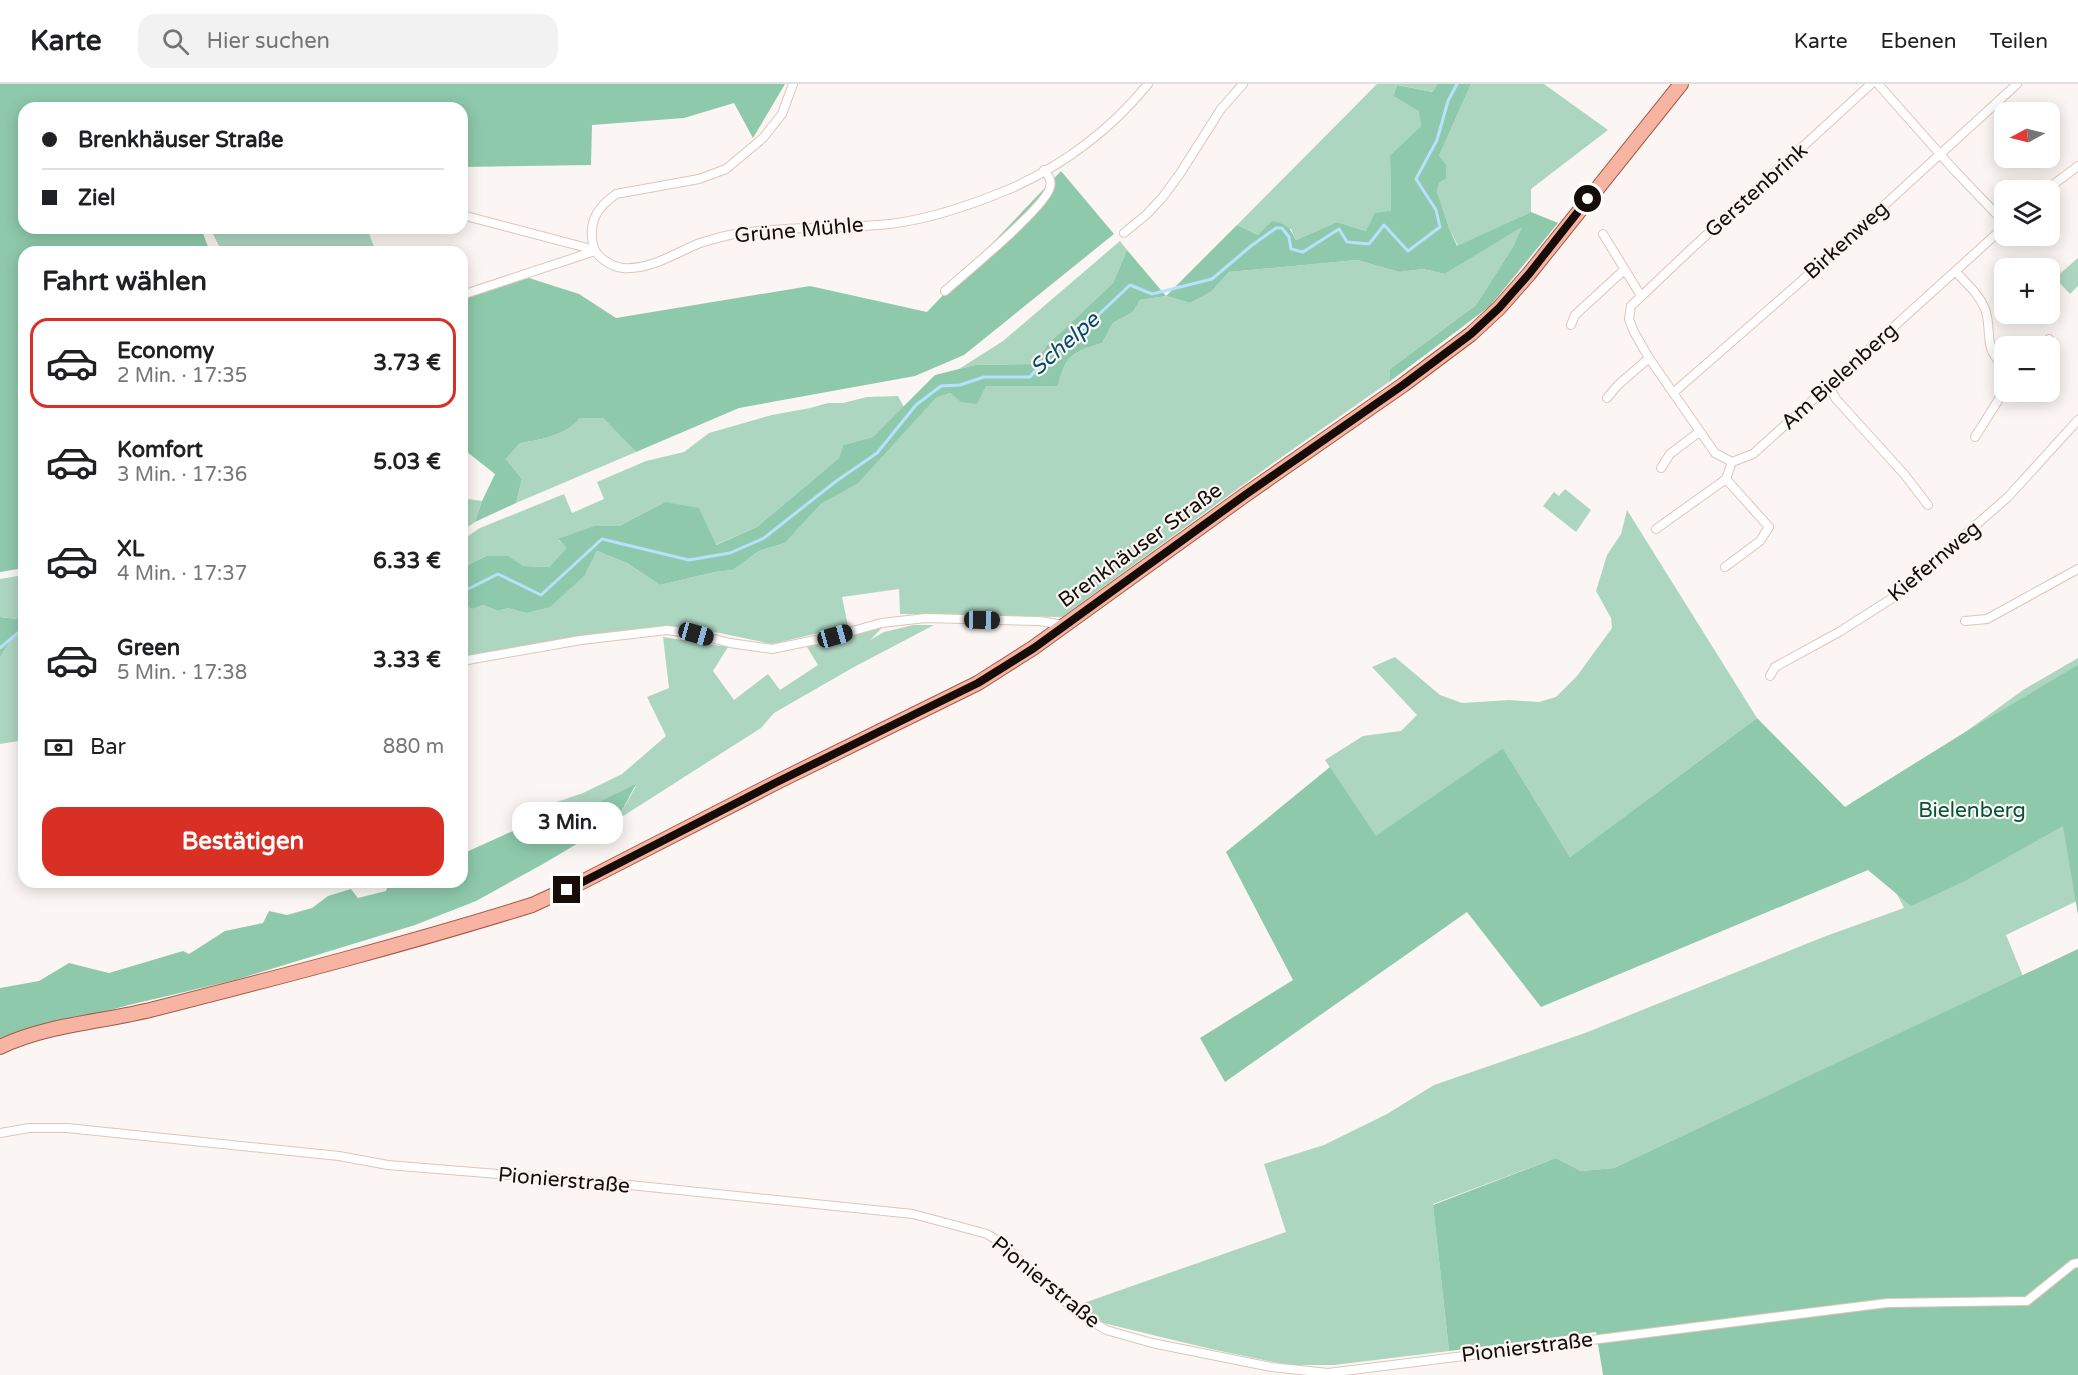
<!DOCTYPE html>
<html lang="de">
<head>
<meta charset="utf-8">
<style>
  :root { --surface:#fff; --page:#f2f2f2; --text:#202124; --muted:#757577; --line:#e0e0e0; --accent:#d93025 }
  body { margin:0; font-family:"Varela Round",sans-serif; background:var(--page); color:var(--text); height:100vh; display:flex; flex-direction:column; font-size:22px; white-space:nowrap }
  * { box-sizing:border-box; margin:0 }
  p { font-size:20px; color:var(--muted) }
  .icon { flex:none; width:33px; height:33px; fill:none; stroke:currentColor; stroke-width:2; stroke-linecap:round; stroke-linejoin:round }
  .map { position:relative; flex:1; overflow:hidden }
  .panel { position:absolute; left:18px; top:162px; width:450px; height:642px; display:flex; flex-direction:column; background:var(--surface); border-radius:18px; box-shadow:0 3px 15px #0003 }
  .panel>* { flex:none }
  .banner { position:absolute; left:18px; top:18px; width:450px; height:132px; border-radius:18px; box-shadow:0 3px 15px #0003; display:grid; align-content:center; height:132px; padding:0 24px; background:var(--surface) }
  .needle { width:39px; rotate:263deg }
  .buttons { position:absolute; left:1994px; top:18px; display:grid; gap:12px }
  .buttons a { display:grid; place-items:center; width:66px; height:66px; border-radius:12px; background:var(--surface); box-shadow:0 3px 15px #0003; font-size:30px }
  .end { position:absolute; width:27px; height:27px; margin:-14px; border:8px solid #160d09; background:#fff; box-shadow:0 0 0 3px #fff }
  .from { border-radius:50% }
  .bubble { position:absolute; height:42px; border-radius:18px; background:var(--surface); box-shadow:0 3px 15px #0003; font-size:20px; font-weight:700; line-height:42px; text-align:center }
  .car { position:absolute; width:18px; height:36px; margin:-18px -9px; border-radius:8px; box-shadow:0 0 4px 2px #0007; background:linear-gradient(#222 24%,#8ab4d8 0 40%,#222 0 76%,#8ab4d8 0 86%,#222 0) }
  .banner b { display:flex; align-items:center; gap:21px; height:57px; font-size:22px }
  .banner b+b { border-top:2px solid var(--line) }
  .banner i { width:15px; height:15px; background:var(--text) }
  ul { padding:0; list-style:none }
  li { display:flex; align-items:center; gap:18px; height:90px; margin:0 12px 9px; padding:0 12px; border:3px solid transparent; border-radius:18px }
  li div { flex:1 }
  li b { display:block; font-size:22px }
  li em { font-style:normal; font-weight:700 }
  li.current { border-color:var(--accent) }
  li>.icon { width:54px; height:54px; stroke-width:1.5 }
  h2 { padding:0 24px; font-size:27px; line-height:72px }
  .pay { display:flex; align-items:center; gap:15px; height:66px; padding:0 24px; font-size:22px }
  .pay p { margin-inline-start:auto }
  .cta { display:flex; gap:12px; margin-top:auto; padding:12px 24px }
  .cta a { flex:1; height:69px; border-radius:18px; background:var(--accent); color:#fff; font-size:24px; font-weight:700; line-height:69px; text-align:center }
  header { display:flex; align-items:center; gap:36px; box-sizing:border-box; height:84px; padding:0 30px; background:var(--surface); border-bottom:2px solid var(--line) }
  header strong { font-size:28px }
  nav { display:flex; gap:33px; margin-inline-start:auto; font-size:21px }
  .search { width:420px; height:54px; background:var(--page); display:flex; align-items:center; gap:15px; box-sizing:border-box; padding:0 21px; border-radius:18px; color:var(--muted); font-size:22px }
  .map>svg:first-child { display:block }
</style>
</head>
<body>
<header>
<strong>Karte</strong>
<div class="search"><svg class="icon" aria-label="search" viewBox="0 0 24 24"><circle cx="10" cy="10" r="6"/><path d="M15 15l6 6"/></svg>Hier suchen</div>
<nav><a>Karte</a><a>Ebenen</a><a>Teilen</a></nav>
</header>
<div class="map">
<svg width="2078" height="1291" viewBox="0 0 2078 1291">
  <rect width="100%" height="100%" fill="#fbf6f3"/>
  <path fill="#add6c1" d="M1377 0H1437L1434 8 1397 1 1393 12 1420 27 1421 42 1390 71 1391 127 1366 147 1337 138 1296 156 1291 145 1258 151 1237 141Z
    M1471 0H1544L1608 46 1531 105V128L1458 162 1449 144 1437 107 1440 98 1439 72Z
    M1523 142 1514 161 1476 221 1390 285 1389 298 1269 382 1062 533 900 530 899 505 842 513 848 542 772 560 705 546 667 544 462 574V521L473 525 483 521 498 527 508 524 526 529 585 491 597 467 627 479 660 501 715 488 733 486 759 467 785 459 821 420 858 398 936 314 950 309 962 318 986 302H1058C1065 272 1072 268 1102 259L1113 239 1133 228 1140 216 1166 212 1190 219 1211 208 1229 188 1357 176 1399 188 1423 185 1445 190Z
    M210 144H367L376 168H222Z
    M1120 157 1127 166 1113 199 1047 261 1035 280 975 281 959 285 1003 257Z
    M2078 174V202L2070 210 2055 194Z
    M898 312 904 323 873 353 843 361 839 374 757 443 715 461 665 418 619 442H594L558 456 568 464 549 483 523 482 486 472 462 484V456L480 444 564 410 572 429 604 415 597 398 646 377 684 368 709 349 772 331 810 324 828 319H843L867 313Z
    M580 334H603L636 368 516 419 522 395 506 375 520 359C540 356 567 351 580 334Z
    M1565 405 1591 426 1576 448 1543 422 1554 408 1559 412Z
    M462 414 482 417 475 438 462 447Z
    M1627 426 1757 634 1570 773 1503 664 1376 753 1325 676 1363 652 1401 647 1417 631 1372 583 1395 573 1440 611 1462 619 1509 616 1539 618 1556 613 1577 592 1612 544 1611 534 1596 507 1607 471 1621 450Z
    M24 491V532L17 535 0 533V495Z
    M913 541H934L854 583 774 629 761 644 617 736 636 702 542 750 551 720 583 709 622 690 666 652 647 613 669 604 663 553 728 563 713 587 734 616 768 590 780 606 818 581 807 563 882 544 870 556 884 548Z
    M14 551 24 553V656L0 660V573Z
    M2078 574V796L2065 750 2077 817 2006 851 2023 892 1614 1084 1581 1087 1556 1074 1433 1120 1449 1267 1334 1281H1288L1211 1265 1103 1239 1078 1221 1286 1148 1264 1080 1324 1061 1387 1030 1434 1001 1585 949 1826 852 1904 824 1851 719 1964 649 2023 606Z"/>
  <path fill="#8ec9ac" d="M0 0H785L753 54 734 19 684 34 592 41 591 81 462 83V24H24V144H201L210 168H24V484L0 488Z
    M1437 0H1471L1439 72 1446 81V94L1440 98 1437 107 1449 144 1457 162 1531 128 1558 139 1490 222 1389 298 1390 285 1476 221 1514 161 1522 143 1445 190 1423 185 1399 188 1357 176 1229 188 1211 208 1190 219 1166 212 1140 216 1133 228 1113 239 1102 259C1072 268 1065 272 1058 302H986L977 320 961 318 950 309 936 314 858 399 821 420 785 459 759 467 733 486 715 488 660 501 627 479 597 467 585 491 550 523 526 529 508 524 498 527 483 521 473 525 462 521V484L486 472H508L523 482 549 483 567 464 558 455 594 442H619L665 418 699 424 716 461 757 443 839 374 843 361 873 353 935 291 975 281 1035 280 1047 261 1113 199 1127 166 1166 212 1237 141 1258 151 1272 137C1286 140 1290 143 1296 156L1337 138 1366 147 1375 129 1391 127 1390 71 1421 42 1419 27 1393 12 1397 1 1433 8Z
    M1061 87 1114 150 964 271 915 292 739 324 636 368 603 334H580C567 351 540 356 520 359L506 375 522 395 516 419 475 438 482 417 495 390 467 368 462 359V214L529 194 579 210 616 234 810 202 927 228Z
    M24 532V553L14 551 0 573V533L17 535Z
    M2078 581V831L2063 742 1963 798 1911 822 1868 786 1541 923 1467 828 1225 998 1200 954 1293 896 1226 768 1330 683 1376 752 1503 664 1570 773 1757 634 1845 723 1967 647Z
    M636 700 617 736 543 780 476 817 415 841 235 896 129 921 40 945 0 968V904L39 897 69 879 109 889 183 867 189 870 225 847 263 839 269 827 287 831 312 824 328 812 351 805 358 814 386 807 389 798H462V770L513 747 519 728 551 720 543 749 581 727Z
    M2078 865V1291H1603L1596 1248 1449 1267 1433 1121 1556 1074 1581 1087 1614 1084Z"/>
  <g fill="none" stroke-linecap="round" stroke-linejoin="round">
    <path stroke="#b6e2fd" stroke-width="3" d="M462 508 498 490 541 511 602 455 689 476 730 469 764 454 835 398 877 369 916 321 941 302 960 301 984 293H1030L1054 265 1092 237 1130 201 1152 210 1212 195 1251 162 1276 144H1282L1289 153 1291 165 1303 168 1339 145 1347 158 1369 160 1384 141 1408 167 1440 143 1436 126 1416 95 1437 56 1448 17 1457 0
      M0 564 20 547H24"/>
    <g stroke="#dfc5b9" stroke-width="10">
      <path id="minor" d="M793 0 782 30 763 54 726 85 699 95 616 110C596 124 587 140 594 164 598 174 612 183 623 184 651 186 675 169 700 159 713 155 726 151 740 149 789 142 840 145 890 140 931 135 974 120 1012 104 1065 80 1112 44 1148 0
        M1878 0 1955 87 2004 138
        M2046 106 2078 82
        M462 131 595 166
        M1124 149 1147 130 1162 114 1179 91 1221 25 1243 0
        M1603 150 1641 212
        M1956 188C1967 200 1979 210 1985 225 1993 247 1982 264 2004 282
        M945 207C963 191 1047 122 1050 103 1052 96 1048 91 1044 86
        M462 211 595 167
        M1571 241 1575 231 1624 186
        M2042 262 2049 255
        M1828 301 1836 315 1904 390 1928 421
        M1673 309 1799 199 2017 0
        M1607 314 1618 301 1649 274
        M1975 353 2004 307
        M1732 378 1715 369 1649 274 1634 248 1629 235 1631 222 1689 167 1871 0
        M1661 384 1670 370 1699 348
        M1656 445 1726 395
        M1725 483 1760 457 1769 443 1726 395 1732 378 1753 370 2004 143
        M1965 537 1987 535 2078 485
        M462 577 581 556 667 546 696 550 730 559 772 565 835 552 881 539 926 534 1039 537 1064 541
        M1770 592 1775 583 1839 548 1891 515 2008 413 2078 336
        M0 1049 29 1044H67L339 1072 388 1081 620 1100 913 1130 987 1150 1001 1159 1079 1230 1106 1246 1152 1259 1271 1283 1328 1289 1887 1219 2027 1217 2073 1180 2078 1179"/>
    </g>
    <g stroke="#a45945" stroke-width="16">
      <path id="primary" d="M0 963C48 940 103 938 154 925 280 893 407 860 532 821L580 799 777 698 978 599 1033 564 1245 411 1403 301 1471 250 1499 224 1529 190 1681 0"/>
    </g>
    <use href="#minor" stroke="#fff" stroke-width="8"/>
    <use href="#primary" stroke="#f7b4a3" stroke-width="14"/>
  </g>
  <g fill="none" stroke-linecap="round" stroke-linejoin="round">
    <path stroke="#160d09" stroke-width="8" d="M567 806 777 698 978 599 1034 564 1245 411 1403 301 1471 250 1499 224 1529 190 1588 115"/>
  </g>
  <g text-anchor="middle" stroke-width="4.5" stroke-linejoin="round" paint-order="stroke">
    <g font-size="21" fill="#160d09" stroke="#fbf6f3">
      <text transform="translate(1756 106) rotate(-42)" y="7">Gerstenbrink</text>
      <text transform="translate(799 146) rotate(-5)" y="7">Grüne Mühle</text>
      <text transform="translate(1846 156) rotate(-42)" y="7">Birkenweg</text>
      <text transform="translate(1839 292) rotate(-42)" y="7">Am Bielenberg</text>
      <text transform="translate(1140 461) rotate(-36)" y="7">Brenkhäuser Straße</text>
      <text transform="translate(1934 477) rotate(-40)" y="7">Kiefernweg</text>
      <text transform="translate(564 1096) rotate(5)" y="7">Pionierstraße</text>
      <text transform="translate(1046 1198) rotate(39)" y="7">Pionierstraße</text>
      <text transform="translate(1527 1263) rotate(-7)" y="7">Pionierstraße</text>
    </g>
    <g font-size="21" fill="#035338" stroke="#fbf6f3">
      <text x="1972" y="733">Bielenberg</text>
    </g>
    <g font-size="22" font-style="italic" fill="#004a6a" stroke="#fbf6f3">
      <text transform="translate(1064 259) rotate(-41)" y="8">Schelpe</text>
    </g>
  </g>
</svg>
<div class="buttons">
<a><svg class="needle" viewBox="-14 -14 28 28"><path d="M0-13l5 13h-10z" fill="#e53935"/><path d="M0 13l5-13h-10z" fill="#757577"/></svg></a>
<a><svg class="icon" aria-label="layers" viewBox="0 0 24 24"><path d="M12 4l9 5-9 5-9-5zM3 14l9 5 9-5"/></svg></a>
<a>+</a>
<a>−</a>
</div>
<i class="end from" style="left:1588px;top:115px"></i>
<i class="end" style="left:567px;top:806px"></i>
<div class="bubble" style="left:512px;top:718px;width:111px">3 Min.</div>
<i class="car" style="left:982px;top:536px;rotate:91deg"></i>
<i class="car" style="left:696px;top:550px;rotate:106deg"></i>
<i class="car" style="left:835px;top:552px;rotate:74deg"></i>
<div class="banner">
<b><i class="from"></i>Brenkhäuser Straße</b>
<b><i></i>Ziel</b>
</div>
<section class="panel">
<h2>Fahrt wählen</h2>
<ul>
<li class="current"><svg class="icon" aria-label="car" viewBox="0 0 24 24"><path d="M5 17H2v-5l4-1 3-4h7l3 4 3 1v5h-3M9 17h6M6 11h13"/><circle cx="7" cy="17" r="2"/><circle cx="17" cy="17" r="2"/></svg><div><b>Economy</b><p>2 Min. · 17:35</p></div><em>3.73 €</em></li>
<li><svg class="icon" aria-label="car" viewBox="0 0 24 24"><path d="M5 17H2v-5l4-1 3-4h7l3 4 3 1v5h-3M9 17h6M6 11h13"/><circle cx="7" cy="17" r="2"/><circle cx="17" cy="17" r="2"/></svg><div><b>Komfort</b><p>3 Min. · 17:36</p></div><em>5.03 €</em></li>
<li><svg class="icon" aria-label="car" viewBox="0 0 24 24"><path d="M5 17H2v-5l4-1 3-4h7l3 4 3 1v5h-3M9 17h6M6 11h13"/><circle cx="7" cy="17" r="2"/><circle cx="17" cy="17" r="2"/></svg><div><b>XL</b><p>4 Min. · 17:37</p></div><em>6.33 €</em></li>
<li><svg class="icon" aria-label="car" viewBox="0 0 24 24"><path d="M5 17H2v-5l4-1 3-4h7l3 4 3 1v5h-3M9 17h6M6 11h13"/><circle cx="7" cy="17" r="2"/><circle cx="17" cy="17" r="2"/></svg><div><b>Green</b><p>5 Min. · 17:38</p></div><em>3.33 €</em></li>
</ul>
<div class="pay"><svg class="icon" aria-label="cash" viewBox="0 0 24 24"><path d="M3 7h18v10H3z"/><circle cx="12" cy="12" r="2"/></svg>Bar<p>880 m</p></div>
<div class="cta"><a>Bestätigen</a></div>
</section>
</div>
</body>
</html>
